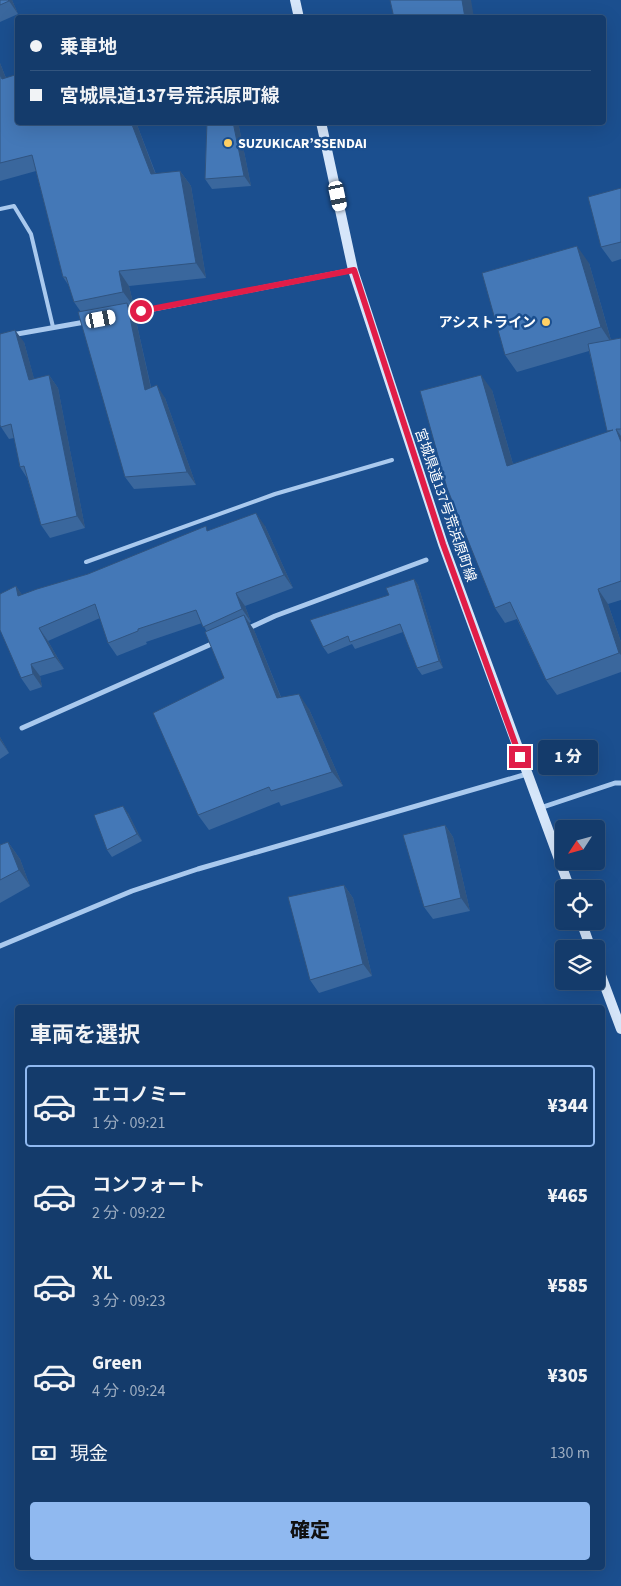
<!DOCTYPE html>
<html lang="ja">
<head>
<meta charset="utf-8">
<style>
  :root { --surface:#143b6b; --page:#1d4271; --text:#f1f3f6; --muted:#9dadc1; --line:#33557e; --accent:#90b9f0 }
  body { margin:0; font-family:"Source Sans 3","Noto Sans JP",sans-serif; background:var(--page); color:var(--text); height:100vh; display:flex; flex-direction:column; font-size:19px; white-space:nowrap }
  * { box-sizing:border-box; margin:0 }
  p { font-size:16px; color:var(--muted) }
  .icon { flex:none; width:28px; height:28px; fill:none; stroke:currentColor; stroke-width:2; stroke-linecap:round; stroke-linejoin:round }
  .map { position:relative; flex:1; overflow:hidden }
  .panel { position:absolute; left:15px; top:1005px; width:590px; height:565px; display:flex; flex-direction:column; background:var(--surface); border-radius:5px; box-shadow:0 5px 20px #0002,0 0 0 1px var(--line) }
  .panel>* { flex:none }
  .top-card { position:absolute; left:15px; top:15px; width:591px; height:110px; border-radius:5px; box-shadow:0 5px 20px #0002,0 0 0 1px var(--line); display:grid; align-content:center; height:110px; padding:0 15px; background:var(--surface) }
  .needle { width:32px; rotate:234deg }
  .buttons { position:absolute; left:555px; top:820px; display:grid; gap:10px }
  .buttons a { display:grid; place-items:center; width:50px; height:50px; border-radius:5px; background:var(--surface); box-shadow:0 5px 20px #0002,0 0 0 1px var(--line); font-size:25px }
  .end { position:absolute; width:22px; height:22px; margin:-11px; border:6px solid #e11d48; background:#fff; box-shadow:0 0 0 2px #fff }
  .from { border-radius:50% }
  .bubble { position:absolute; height:35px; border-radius:5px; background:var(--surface); box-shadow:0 5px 20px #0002,0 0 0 1px var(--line); font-size:16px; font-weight:800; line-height:35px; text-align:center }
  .car { position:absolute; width:15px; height:30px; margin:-15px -8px; border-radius:6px; box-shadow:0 0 4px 1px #0007; background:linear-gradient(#fff 24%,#345 0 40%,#fff 0 76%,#345 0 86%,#fff 0) }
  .top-card b { display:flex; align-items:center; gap:18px; height:48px; font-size:19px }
  .top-card b+b { border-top:1px solid var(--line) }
  .top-card i { width:12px; height:12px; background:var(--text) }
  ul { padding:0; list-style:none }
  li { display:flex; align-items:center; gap:15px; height:82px; margin:0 10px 8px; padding:0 5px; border:2px solid transparent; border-radius:5px }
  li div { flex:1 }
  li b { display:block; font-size:19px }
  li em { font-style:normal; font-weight:800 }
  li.on { border-color:var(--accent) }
  li>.icon { width:45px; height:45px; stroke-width:1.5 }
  h2 { padding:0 15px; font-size:22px; line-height:60px }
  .pay { display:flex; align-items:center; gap:12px; height:55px; padding:0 15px; font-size:19px }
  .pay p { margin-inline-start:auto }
  .primary-button { display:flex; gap:10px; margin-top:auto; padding:10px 15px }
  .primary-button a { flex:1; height:58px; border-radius:5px; background:var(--accent); color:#111; font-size:20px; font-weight:800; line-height:58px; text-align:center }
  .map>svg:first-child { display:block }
</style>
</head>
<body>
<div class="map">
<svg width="621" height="1586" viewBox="0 0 621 1586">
  <rect width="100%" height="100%" fill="#1b4f8f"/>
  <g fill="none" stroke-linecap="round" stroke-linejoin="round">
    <path stroke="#a9c9ee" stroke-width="4" d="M0 209 14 206 31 234 53 327
      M86 562 275 494 392 460"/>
    <path stroke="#a9c9ee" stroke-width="5" d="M128 314 353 270
      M0 337 85 322
      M247 629 275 616 426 560
      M22 728 216 642
      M540 808 615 783H621
      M0 946 132 891 198 869 527 774"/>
    <path stroke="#d6e6fa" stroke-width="10" d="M295 0 299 18
      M321 122 353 270 443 544 570 889
      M581 921 591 949
      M596 962 621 1029"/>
  </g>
  <path fill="#3a679d" d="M0 0H12L18 14 0 22Z
    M0 63 6 78 18 122H136L156 174 180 171 191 186 206 278 129 286 134 307 130 308 135 316 151 387 165 398 196 485 134 489 125 477 81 312 74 302 69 286 63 277 36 171 0 181Z
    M207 122H238L251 186 212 189 205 179Z
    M621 188V259L612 262 601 247Z
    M589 263 611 340 621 338V600L608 604 621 642V672L557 695 546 680 517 619 505 623 495 608 492 390 513 464 608 432 589 351 517 372 505 355Z
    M24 342 34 379 49 375 58 388 85 528 50 538 41 525 27 478 20 467 14 438 9 439 1 427Z
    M265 526 293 588 245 606 251 622 249 623 254 630 281 697 309 709 343 786 281 806 279 802 209 830 198 815 224 678 207 632 202 623 146 642 147 644 117 656 108 643 100 618 48 641 64 669 40 676 42 687 30 691 21 678 16 586 22 595 88 574 209 531Z
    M414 579 418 585 443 668 422 675 417 668 403 632 355 649 352 644 328 654 323 647 389 595Z
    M0 737 9 753 0 759Z
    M128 813 142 841 112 857 107 850Z
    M445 825 453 837 470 911 433 919 424 907Z
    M8 842 20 859 30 886 0 903V845Z
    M344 885 353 898 372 976 319 993 310 980Z"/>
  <path fill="#305480" d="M8 0H12L18 14 9 1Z
    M462 0H471L474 18H465Z
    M0 63 12 94 2 79 0 75Z
    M131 122H136L161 189 151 174Z
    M233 122H238L251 186 244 176Z
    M180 171 191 186 206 278 196 263Z
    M577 246 589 263 612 344 601 327Z
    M119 271 129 286 134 307 123 292Z
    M127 303 135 316 154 402 145 390Z
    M15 330 24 342 38 393 29 380Z
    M49 375 58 388 85 528 77 516Z
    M481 375 492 390 518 482 507 466Z
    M157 385 165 398 196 485 187 472Z
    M616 429 621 436V442Z
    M256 513 265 526 293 588 284 575Z
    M414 579 418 585 443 668 439 661Z
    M16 586 25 599 18 596Z
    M598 589 608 604 621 642V655L619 653Z
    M236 593 245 606 251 622 242 609Z
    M244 615 254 630 287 713 277 698Z
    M39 628 48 641 64 669 55 657Z
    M31 664 40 676 42 687 33 674Z
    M299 694 309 709 343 786 332 772Z
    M0 737 9 753 0 740Z
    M123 806 128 813 142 841 137 834Z
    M445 825 453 837 470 911 461 898Z
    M8 842 20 859 30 886 19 870Z
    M344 885 353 898 372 976 363 964Z"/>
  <path fill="#4478b7" stroke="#305480" d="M0 0H8L9 1 0 5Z
    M390 0H462L465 18H394Z
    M18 74V122H131L151 174 180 171 196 263 119 271 123 292 74 302 66 277H63L32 155 0 163V75L2 79Z
    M207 122H233L244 176 205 179Z
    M621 188V242L601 247 588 197Z
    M577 246 601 327 505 355 482 273Z
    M127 303 145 390 157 385 187 472 125 477 78 312Z
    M15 330 29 380 49 375 77 516 41 525 24 466 20 467 11 424 1 427 0 425V334Z
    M621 338V429H616L621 442V581L598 589 619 653 546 680 510 602 495 608 447 488 420 391 481 375 507 466 613 430 607 431 588 344Z
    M256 513 284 575 236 593 242 609 203 627 196 610 138 629V631L108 643 95 604 39 628 55 657 31 664 33 674 21 678 0 630V594L16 586 18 596 37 589 88 574 206 526 207 531Z
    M414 579 439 661 417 668 400 624 350 642 348 636 323 647 310 620 389 595 386 588Z
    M244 615 277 698 299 694 332 772 271 791 269 787 198 815 153 713 224 678 205 632Z
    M123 806 137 834 107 850 94 815Z
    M445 825 461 898 424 907 403 835Z
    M8 842 19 870 0 880V845Z
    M344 885 363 964 310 980 288 897Z"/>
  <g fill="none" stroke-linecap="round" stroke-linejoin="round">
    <path stroke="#e11d48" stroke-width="6" d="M141 311 354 270 443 544 520 757"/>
  </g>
  <g fill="#ffd166" stroke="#1b4f8f" stroke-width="2">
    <circle cx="228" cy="143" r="5"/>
    <circle cx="546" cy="322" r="5"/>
  </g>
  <g text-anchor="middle" stroke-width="5" stroke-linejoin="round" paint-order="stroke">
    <g font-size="14" font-weight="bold" fill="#fff" stroke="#1b4f8f" text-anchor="start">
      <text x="238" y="148">SUZUKICAR’SSENDAI</text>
      <text x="536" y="327" text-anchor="end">アシストライン</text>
    </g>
    <g font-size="14" fill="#fff" stroke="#1b4f8f">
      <text transform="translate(446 505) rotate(71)" y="5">宮城県道137号荒浜原町線</text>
    </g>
  </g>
</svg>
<div class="buttons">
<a><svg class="needle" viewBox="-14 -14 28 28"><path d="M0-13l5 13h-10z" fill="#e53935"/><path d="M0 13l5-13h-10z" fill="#9dadc1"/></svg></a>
<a><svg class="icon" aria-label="locate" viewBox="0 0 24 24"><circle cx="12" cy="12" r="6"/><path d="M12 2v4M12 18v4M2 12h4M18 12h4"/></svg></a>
<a><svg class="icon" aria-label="layers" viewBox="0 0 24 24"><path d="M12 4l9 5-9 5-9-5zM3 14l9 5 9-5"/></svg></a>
</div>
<i class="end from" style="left:141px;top:311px"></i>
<i class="end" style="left:520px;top:757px"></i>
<div class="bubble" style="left:538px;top:740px;width:60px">1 分</div>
<i class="car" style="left:338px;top:196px;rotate:168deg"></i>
<i class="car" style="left:101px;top:319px;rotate:79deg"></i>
<div class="top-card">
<b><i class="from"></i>乗車地</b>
<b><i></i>宮城県道137号荒浜原町線</b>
</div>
<section class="panel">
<h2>車両を選択</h2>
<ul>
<li class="on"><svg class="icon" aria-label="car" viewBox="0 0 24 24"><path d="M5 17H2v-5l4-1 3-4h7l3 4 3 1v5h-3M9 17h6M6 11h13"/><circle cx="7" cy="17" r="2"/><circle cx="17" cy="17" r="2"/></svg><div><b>エコノミー</b><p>1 分 · 09:21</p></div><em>¥344</em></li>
<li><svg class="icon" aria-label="car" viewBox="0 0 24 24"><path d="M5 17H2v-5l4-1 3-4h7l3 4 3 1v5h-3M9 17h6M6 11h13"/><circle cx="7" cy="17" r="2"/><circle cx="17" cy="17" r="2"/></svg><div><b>コンフォート</b><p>2 分 · 09:22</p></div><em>¥465</em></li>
<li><svg class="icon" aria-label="car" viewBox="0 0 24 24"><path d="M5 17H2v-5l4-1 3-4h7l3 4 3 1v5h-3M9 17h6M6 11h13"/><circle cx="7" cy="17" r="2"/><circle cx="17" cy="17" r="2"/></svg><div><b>XL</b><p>3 分 · 09:23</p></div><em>¥585</em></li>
<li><svg class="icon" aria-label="car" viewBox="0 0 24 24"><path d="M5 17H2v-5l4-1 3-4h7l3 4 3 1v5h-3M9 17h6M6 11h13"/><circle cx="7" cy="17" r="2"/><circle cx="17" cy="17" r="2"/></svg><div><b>Green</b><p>4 分 · 09:24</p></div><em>¥305</em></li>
</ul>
<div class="pay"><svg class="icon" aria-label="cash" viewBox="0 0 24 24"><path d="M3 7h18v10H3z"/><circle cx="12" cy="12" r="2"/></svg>現金<p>130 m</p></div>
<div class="primary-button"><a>確定</a></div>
</section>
</div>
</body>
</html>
